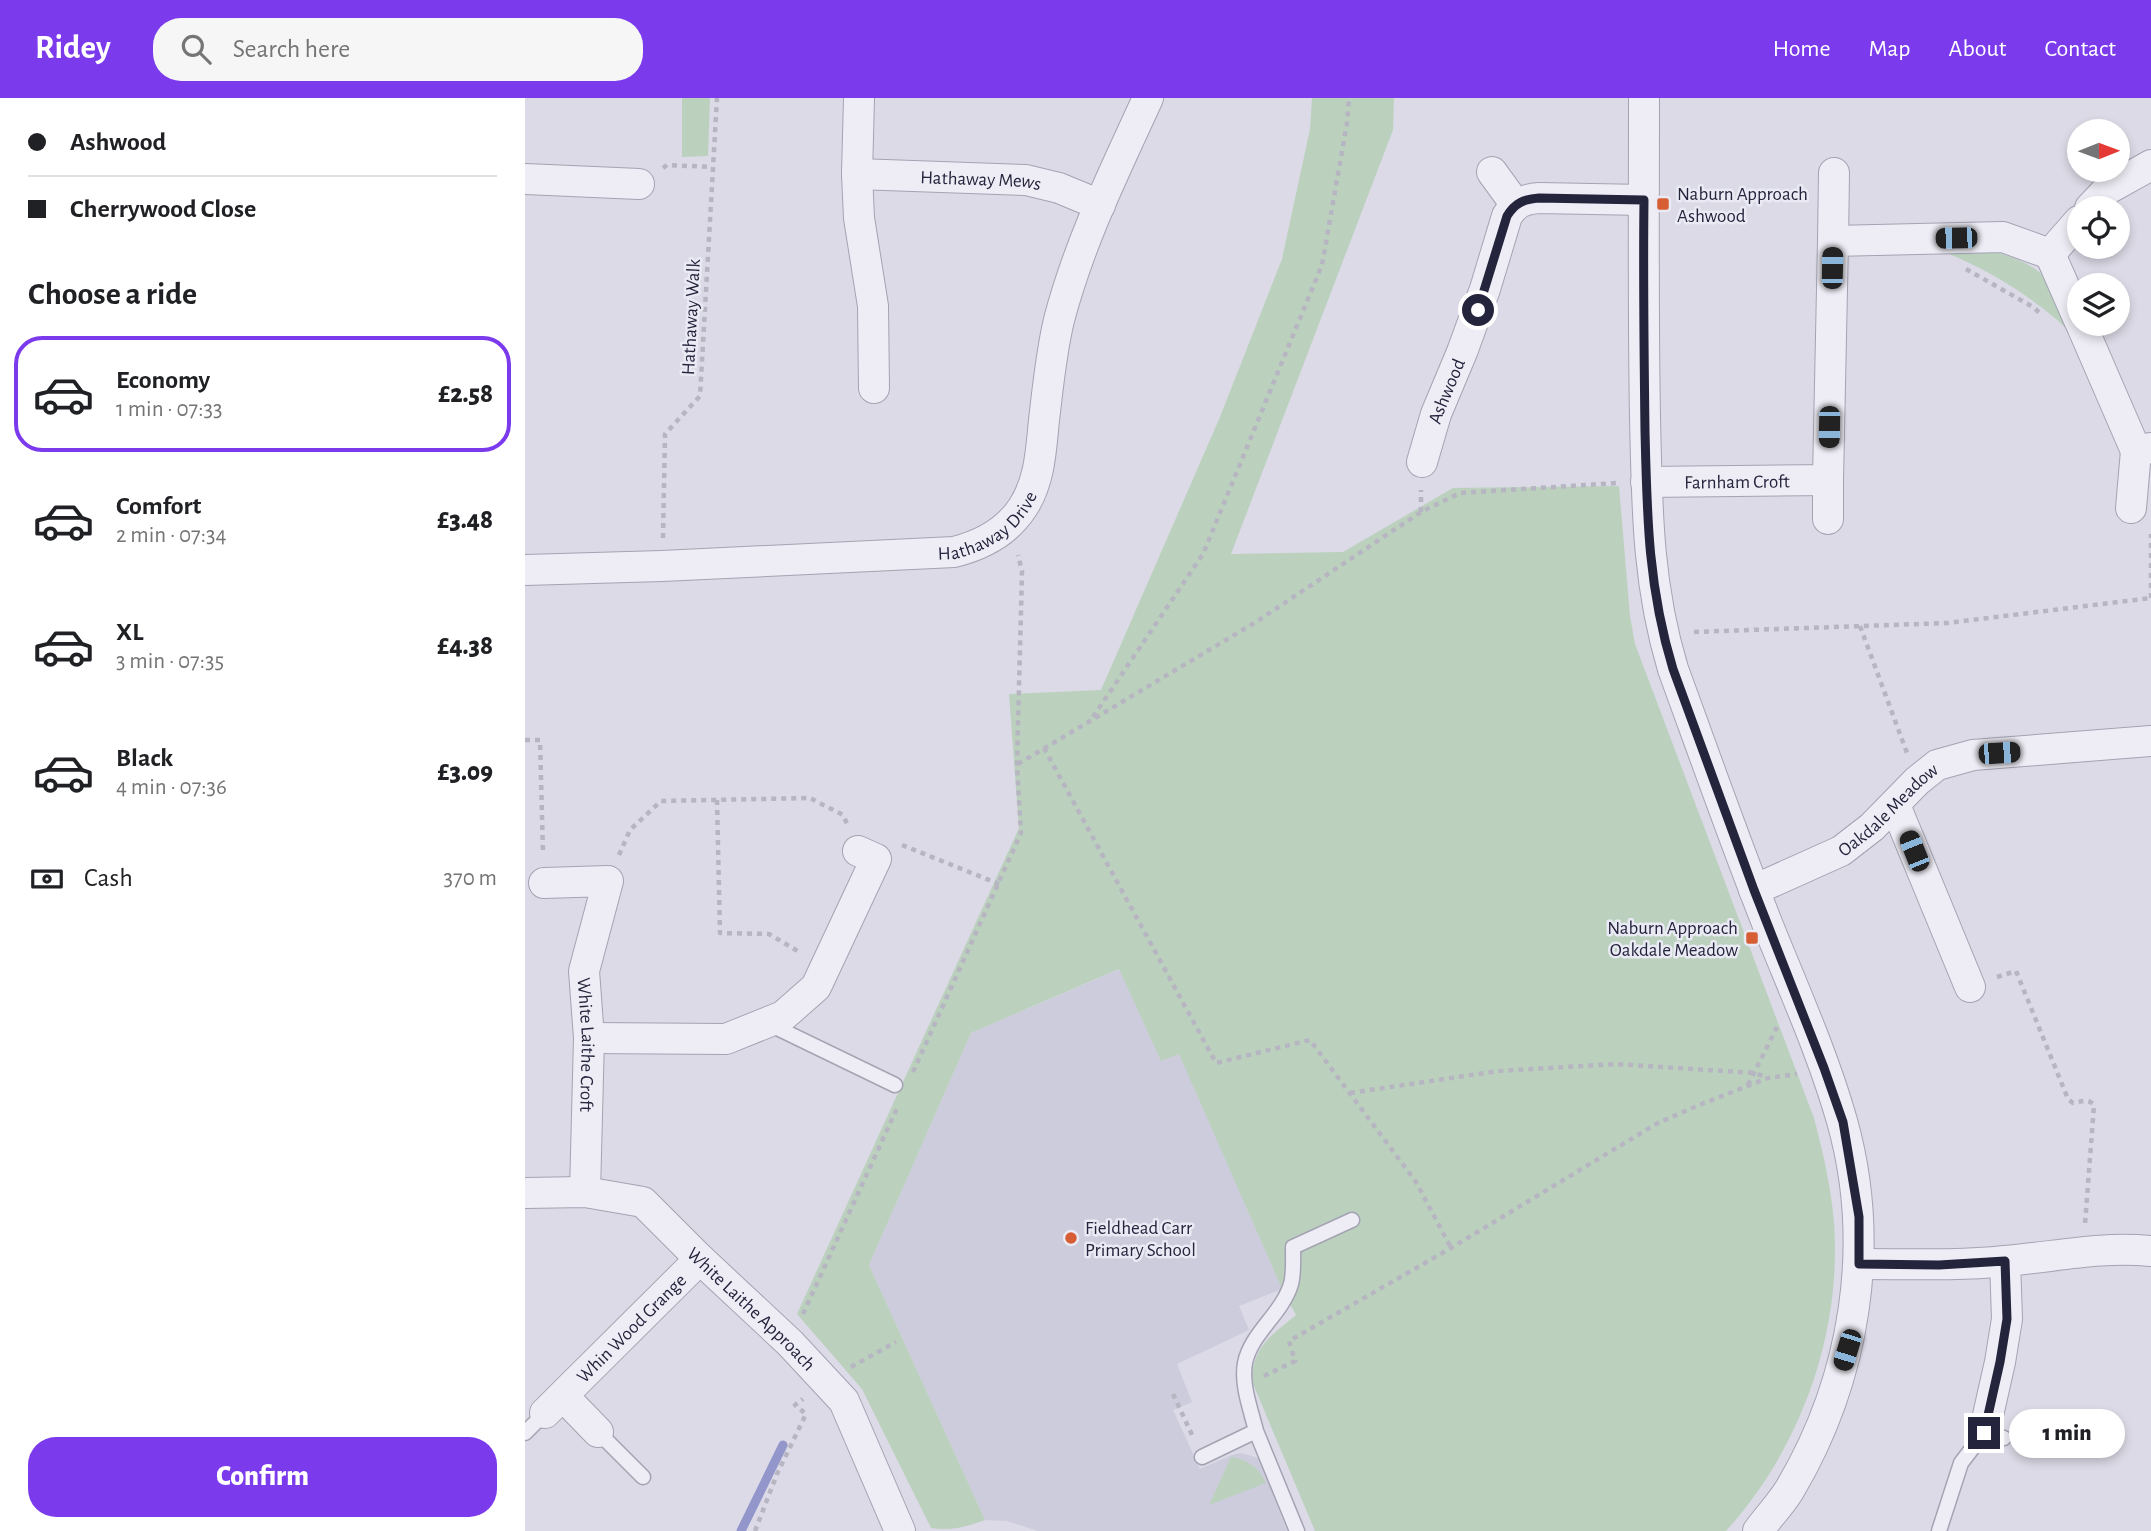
<!DOCTYPE html>
<html lang="en">
<head>
<meta charset="utf-8">
<style>
  :root { --surface:#fff; --page:#f6f6f6; --text:#202124; --muted:#757577; --line:#e0e0e0; --accent:#7c3aed }
  body { margin:0; font-family:"Alegreya Sans",sans-serif; background:var(--page); color:var(--text); height:100vh; display:flex; flex-direction:column; font-size:26px; white-space:nowrap }
  * { box-sizing:border-box; margin:0 }
  p { font-size:23px; color:var(--muted) }
  .icon { flex:none; width:38px; height:38px; fill:none; stroke:currentColor; stroke-width:2; stroke-linecap:round; stroke-linejoin:round }
  .map { position:relative; flex:1; overflow:hidden }
  .panel { display:flex; flex-direction:column; background:var(--surface); width:525px }
  .panel>* { flex:none }
  .top-card { display:grid; align-content:center; height:154px; padding:0 28px; background:var(--surface) }
  .needle { width:46px; rotate:89deg }
  .buttons { position:absolute; left:1542px; top:21px; display:grid; gap:14px }
  .buttons a { display:grid; place-items:center; width:63px; height:63px; border-radius:50%; background:var(--surface); box-shadow:0 4px 10px #0003; font-size:35px }
  .end { position:absolute; width:32px; height:32px; margin:-16px; border:9px solid #25243d; background:#fff; box-shadow:0 0 0 4px #fff }
  .from { border-radius:50% }
  .bubble { position:absolute; height:49px; border-radius:24px; background:var(--surface); box-shadow:0 4px 10px #0003; font-size:23px; font-weight:800; line-height:49px; text-align:center }
  .car { position:absolute; width:21px; height:42px; margin:-21px -10px; border-radius:9px; box-shadow:0 0 5px 2px #0007; background:linear-gradient(#222 24%,#8ab4d8 0 40%,#222 0 76%,#8ab4d8 0 86%,#222 0) }
  .top-card b { display:flex; align-items:center; gap:24px; height:66px; font-size:26px }
  .top-card b+b { border-top:2px solid var(--line) }
  .top-card i { width:18px; height:18px; background:var(--text) }
  ul { padding:0; list-style:none }
  li { display:flex; align-items:center; gap:21px; height:116px; margin:0 14px 10px; padding:0 14px; border:4px solid transparent; border-radius:28px }
  li div { flex:1 }
  li b { display:block; font-size:26px }
  li em { font-style:normal; font-weight:800 }
  li.selected { border-color:var(--accent) }
  li>.icon { width:63px; height:63px; stroke-width:1.5 }
  h2 { padding:0 28px; font-size:32px; line-height:84px }
  .pay { display:flex; align-items:center; gap:18px; height:77px; padding:0 28px; font-size:26px }
  .pay p { margin-inline-start:auto }
  .action { display:flex; gap:14px; margin-top:auto; padding:14px 28px }
  .action a { flex:1; height:80px; border-radius:28px; background:var(--accent); color:#fff; font-size:28px; font-weight:800; line-height:80px; text-align:center }
  header { display:flex; align-items:center; gap:42px; box-sizing:border-box; height:98px; padding:0 35px; background:var(--accent); color:#fff }
  header strong { font-size:33px }
  nav { display:flex; gap:38px; margin-inline-start:auto; font-size:24px }
  .search { width:490px; height:63px; background:var(--page); display:flex; align-items:center; gap:18px; box-sizing:border-box; padding:0 24px; border-radius:28px; color:var(--muted); font-size:26px }
  main { display:flex; flex:1; min-height:0 }
  .map>svg:first-child { display:block }
</style>
</head>
<body>
<header>
<strong>Ridey</strong>
<div class="search"><svg class="icon" aria-label="search" viewBox="0 0 24 24"><circle cx="10" cy="10" r="6"/><path d="M15 15l6 6"/></svg>Search here</div>
<nav><a>Home</a><a>Map</a><a>About</a><a>Contact</a></nav>
</header>
<main>
<section class="panel">
<div class="top-card">
<b><i class="from"></i>Ashwood</b>
<b><i></i>Cherrywood Close</b>
</div>
<h2>Choose a ride</h2>
<ul>
<li class="selected"><svg class="icon" aria-label="car" viewBox="0 0 24 24"><path d="M5 17H2v-5l4-1 3-4h7l3 4 3 1v5h-3M9 17h6M6 11h13"/><circle cx="7" cy="17" r="2"/><circle cx="17" cy="17" r="2"/></svg><div><b>Economy</b><p>1 min · 07:33</p></div><em>£2.58</em></li>
<li><svg class="icon" aria-label="car" viewBox="0 0 24 24"><path d="M5 17H2v-5l4-1 3-4h7l3 4 3 1v5h-3M9 17h6M6 11h13"/><circle cx="7" cy="17" r="2"/><circle cx="17" cy="17" r="2"/></svg><div><b>Comfort</b><p>2 min · 07:34</p></div><em>£3.48</em></li>
<li><svg class="icon" aria-label="car" viewBox="0 0 24 24"><path d="M5 17H2v-5l4-1 3-4h7l3 4 3 1v5h-3M9 17h6M6 11h13"/><circle cx="7" cy="17" r="2"/><circle cx="17" cy="17" r="2"/></svg><div><b>XL</b><p>3 min · 07:35</p></div><em>£4.38</em></li>
<li><svg class="icon" aria-label="car" viewBox="0 0 24 24"><path d="M5 17H2v-5l4-1 3-4h7l3 4 3 1v5h-3M9 17h6M6 11h13"/><circle cx="7" cy="17" r="2"/><circle cx="17" cy="17" r="2"/></svg><div><b>Black</b><p>4 min · 07:36</p></div><em>£3.09</em></li>
</ul>
<div class="pay"><svg class="icon" aria-label="cash" viewBox="0 0 24 24"><path d="M3 7h18v10H3z"/><circle cx="12" cy="12" r="2"/></svg>Cash<p>370 m</p></div>
<div class="action"><a>Confirm</a></div>
</section>
<div class="map">
<svg width="1626" height="1433" viewBox="0 0 1626 1433">
  <rect width="100%" height="100%" fill="#dbdae6"/>
  <path fill="#cdccdc" d="M595 871 636 963 654 955 757 1191 714 1208 724 1232 652 1266 667 1304 648 1312 675 1371 707 1357 716 1355 734 1360 741 1367 745 1374 748 1397 762 1433H513L482 1423 460 1422 344 1167 446 935Z"/>
  <path fill="#bbd1be" d="M157 0H185L183 58 157 59Z
    M787 0H869L868 32 706 456 818 454 928 390 1094 388 1105 518 1110 546 1289 1020C1298 1054 1306 1089 1309 1124 1317 1236 1276 1350 1201 1433H790L726 1281C730 1246 747 1237 771 1217L757 1191 654 956 636 963 594 871 446 935 344 1167 460 1422C442 1429 425 1433 406 1430L337 1291 272 1216 494 730 484 596 576 592 695 319 757 161 785 31Z
    M1456 151C1480 156 1510 164 1525 186 1536 202 1544 223 1553 241 1513 202 1469 174 1417 153Z
    M706 1359C724 1362 733 1369 741 1385L684 1407Z"/>
  <g fill="none" stroke-linecap="round" stroke-linejoin="round">
    <path stroke="#9296ca" stroke-width="9" d="M216 1433 258 1347"/>
    <g stroke="#a4a3b3" stroke-width="17">
      <path id="service" d="M242 925 370 987
        M731 1333C726 1312 716 1287 720 1265 726 1235 757 1216 766 1186 769 1175 768 1160 768 1149L827 1122
        M73 1334 118 1379
        M0 1335 20 1315
        M677 1359 731 1333 772 1433
        M1414 1433 1436 1365 1459 1335 1479 1340"/>
    </g>
    <g stroke="#a4a3b3" stroke-width="32">
      <g id="minor">
        <path d="M334 0 332 76 334 120 348 208 349 290"/>
        <path d="M1119 0C1119 106 1118 213 1120 319 1122 408 1122 485 1148 571 1179 656 1209 741 1242 825 1268 890 1298 956 1317 1023 1352 1147 1330 1281 1265 1391 1256 1406 1243 1419 1233 1433"/>
        <path d="M967 74 991 107"/>
        <path id="s1" d="M332 76 501 82 534 90 575 107"/>
        <path d="M0 81 114 86"/>
        <path d="M1565 110 1583 91 1626 67"/>
        <path d="M1308 143 1309 75"/>
        <path d="M1525 156 1554 123"/>
        <path d="M1556 226 1611 353 1626 350"/>
        <path id="s2" d="M897 364 911 316 937 254 960 191 982 118C990 105 999 101 1014 100L1119 102"/>
        <path d="M1303 382V421"/>
        <path id="s3" d="M1121 384 1303 382 1308 143 1478 139 1525 156 1554 222"/>
        <path d="M1606 410 1611 353"/>
        <path id="s4" d="M0 472 137 468 429 454C457 447 482 434 498 409 515 383 516 352 519 322 523 289 526 255 534 222 554 145 590 72 623 0"/>
        <path d="M1370 707 1445 889"/>
        <path id="s5" d="M19 785 83 783 59 873 64 940 60 1094"/>
        <path id="s6" d="M1229 792 1316 753 1347 729 1392 683 1412 667 1448 657 1626 643"/>
        <path d="M64 940 201 941 258 918 291 889 351 761 333 753"/>
        <path id="s7" d="M0 1095 60 1094 118 1104 175 1161 265 1245 319 1303 375 1433"/>
        <path d="M1334 1166C1383 1166 1432 1168 1480 1163 1529 1159 1576 1148 1626 1153"/>
        <path d="M38 1298 73 1334"/>
        <path id="s8" d="M20 1315 175 1161"/>
        <path d="M1459 1335 1475 1264 1482 1221 1480 1163"/>
      </g>
    </g>
    <path stroke="#b6b5c1" stroke-width="4.5" stroke-dasharray="5 5" stroke-linecap="butt" d="M138 70 142 67 187 69
      M1441 171 1508 209 1517 217
      M896 414V392
      M138 440 140 336 175 298 192 0
      M1626 500V436
      M1335 528 1382 655
      M1169 534 1422 525 1626 500
      M568 619 678 456 797 167 822 25 824 0
      M0 642H15L18 756
      M519 650 691 965 785 942 891 1084 926 1150
      M493 666 731 524 896 414 935 395 1092 385
      M192 702 195 835 244 836 276 855
      M377 747 474 786
      M94 757 105 732 136 703 285 700 318 717 323 728
      M1472 879 1491 873 1543 1001 1548 1005C1556 1004 1563 1000 1569 1007L1560 1126
      M388 974 496 735 492 667 497 473 493 457
      M1223 987 1252 929
      M825 995 973 973 1091 966 1230 975 1243 980
      M278 1216 373 1008
      M326 1269 371 1244
      M739 1278 770 1263 764 1243 926 1150 1131 1026 1174 1007 1243 980 1272 976
      M648 1296 668 1339
      M230 1433 252 1376 281 1316 270 1307 278 1301"/>
    <use href="#service" stroke="#eeedf5" stroke-width="14"/>
    <use href="#minor" stroke="#eeedf5" stroke-width="30"/>
  </g>
  <g fill="none" stroke-linecap="round" stroke-linejoin="round">
    <path stroke="#25243d" stroke-width="9" d="M953 212 982 118C990 105 999 101 1014 100L1119 102C1118 179 1119 256 1120 333 1122 418 1123 489 1148 571L1229 792 1299 970 1318 1024 1334 1119V1166L1414 1167 1480 1163 1482 1221 1475 1264 1459 1335"/>
  </g>
  <g fill="#d75e34" stroke="#eaeaf4" stroke-width="2.5">
    <rect x="1131" y="99" width="14" height="14" rx="3.5"/>
    <rect x="1220" y="833" width="14" height="14" rx="3.5"/>
    <circle cx="546" cy="1140" r="7"/>
  </g>
  <g text-anchor="middle" stroke-width="5" stroke-linejoin="round" paint-order="stroke">
    <g font-size="19" fill="#25243d" stroke="#eaeaf4">
      <text dy="7" stroke="none"><textPath href="#s1" startOffset="124">Hathaway Mews</textPath></text>
      <text transform="translate(165 219) rotate(-87)" y="7">Hathaway Walk</text>
      <text dy="7" stroke="none"><textPath href="#s2" startOffset="75">Ashwood</textPath></text>
      <text dy="7" stroke="none"><textPath href="#s3" startOffset="91">Farnham Croft</textPath></text>
      <text dy="7" stroke="none"><textPath href="#s4" startOffset="472">Hathaway Drive</textPath></text>
      <text dy="7" stroke="none"><textPath href="#s6" startOffset="158">Oakdale Meadow</textPath></text>
      <text dy="7" stroke="none"><textPath href="#s5" startOffset="231">White Laithe Croft</textPath></text>
      <text dy="7" stroke="none"><textPath href="#s7" startOffset="271">White Laithe Approach</textPath></text>
      <text dy="7" stroke="none"><textPath href="#s8" startOffset="121">Whin Wood Grange</textPath></text>
    </g>
    <g font-size="19" fill="#25243d" stroke="#eaeaf4" text-anchor="start">
      <text x="1152" y="102">Naburn Approach<tspan x="1152" dy="22">Ashwood</tspan></text>
      <text x="1213" y="836" text-anchor="end">Naburn Approach<tspan x="1213" dy="22">Oakdale Meadow</tspan></text>
      <text x="560" y="1136">Fieldhead Carr<tspan x="560" dy="22">Primary School</tspan></text>
    </g>
  </g>
</svg>
<div class="buttons">
<a><svg class="needle" viewBox="-14 -14 28 28"><path d="M0-13l5 13h-10z" fill="#e53935"/><path d="M0 13l5-13h-10z" fill="#757577"/></svg></a>
<a><svg class="icon" aria-label="locate" viewBox="0 0 24 24"><circle cx="12" cy="12" r="6"/><path d="M12 2v4M12 18v4M2 12h4M18 12h4"/></svg></a>
<a><svg class="icon" aria-label="layers" viewBox="0 0 24 24"><path d="M12 4l9 5-9 5-9-5zM3 14l9 5 9-5"/></svg></a>
</div>
<i class="end from" style="left:953px;top:212px"></i>
<i class="end" style="left:1459px;top:1335px"></i>
<div class="bubble" style="left:1484px;top:1311px;width:116px">1 min</div>
<i class="car" style="left:1431px;top:140px;rotate:269deg"></i>
<i class="car" style="left:1307px;top:170px;rotate:1deg"></i>
<i class="car" style="left:1304px;top:329px;rotate:181deg"></i>
<i class="car" style="left:1474px;top:655px;rotate:86deg"></i>
<i class="car" style="left:1389px;top:753px;rotate:338deg"></i>
<i class="car" style="left:1322px;top:1252px;rotate:197deg"></i>
</div>
</main>
</body>
</html>
